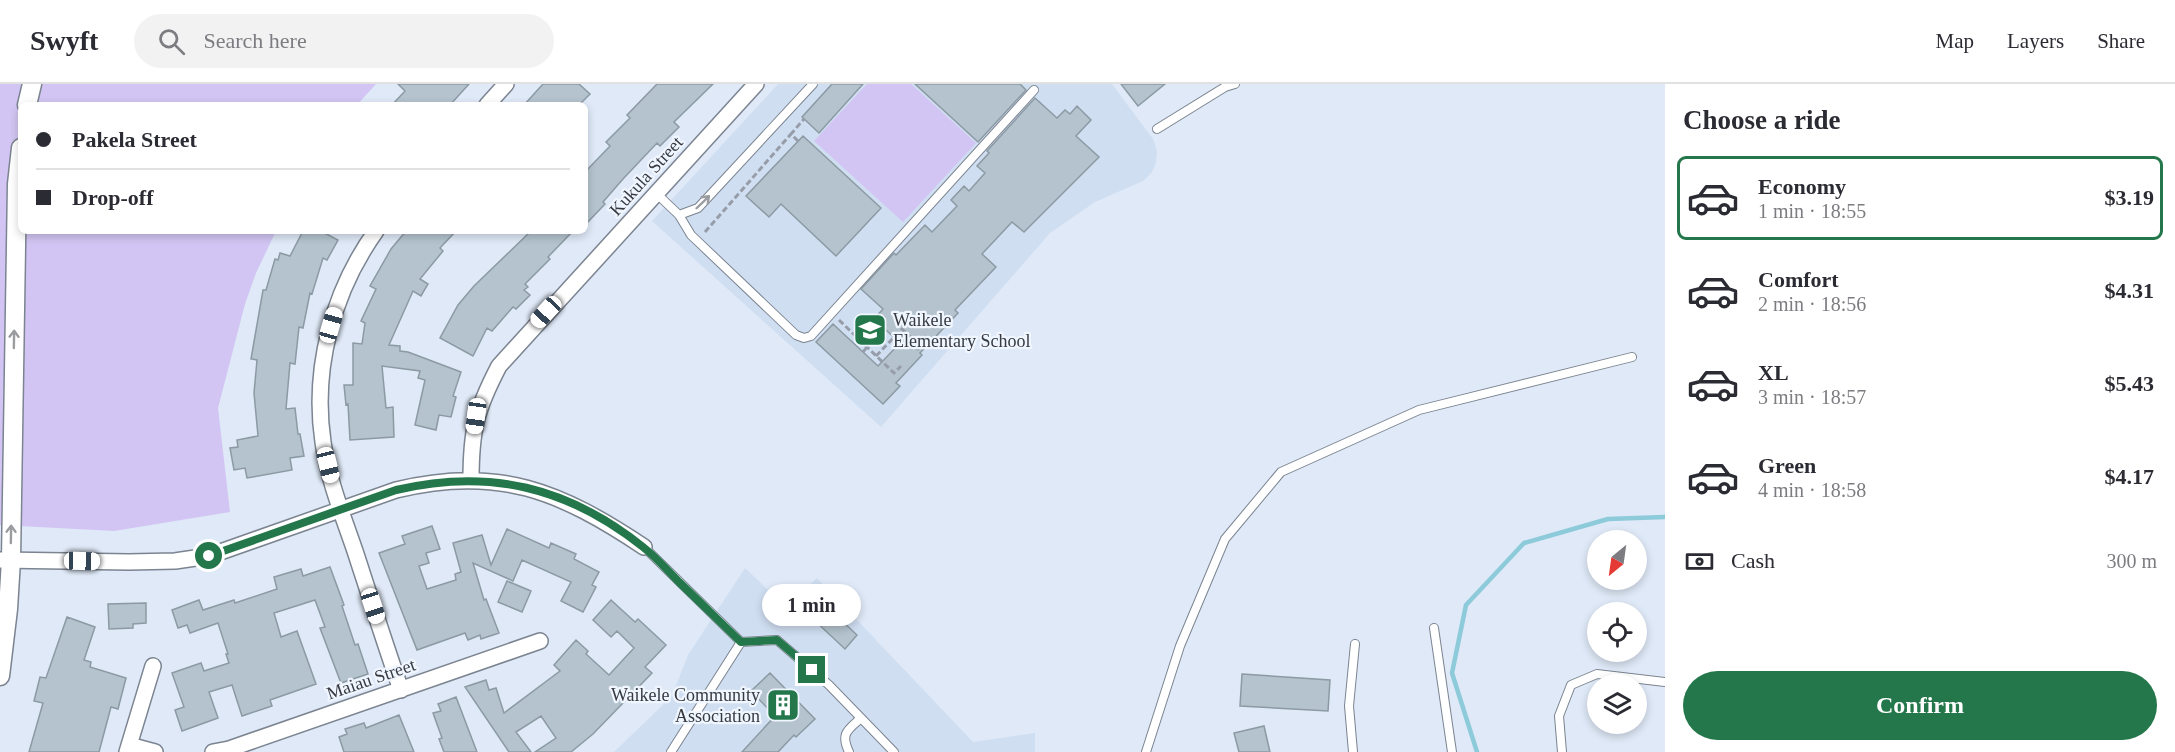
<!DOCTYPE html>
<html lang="en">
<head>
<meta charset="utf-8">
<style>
  :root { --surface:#fff; --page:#f2f2f3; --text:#2b2b33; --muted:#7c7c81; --line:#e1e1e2; --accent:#23774a }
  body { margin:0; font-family:"Times New Roman",serif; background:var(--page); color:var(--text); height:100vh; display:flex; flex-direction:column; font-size:22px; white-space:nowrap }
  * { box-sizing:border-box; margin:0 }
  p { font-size:20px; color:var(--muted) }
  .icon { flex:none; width:33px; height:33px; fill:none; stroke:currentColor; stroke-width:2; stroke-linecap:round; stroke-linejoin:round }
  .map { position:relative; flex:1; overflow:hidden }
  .sheet { display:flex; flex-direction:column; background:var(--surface); width:510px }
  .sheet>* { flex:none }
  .hud { position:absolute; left:18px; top:18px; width:570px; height:132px; border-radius:9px; box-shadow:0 3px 9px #0003; display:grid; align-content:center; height:132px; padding:0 18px; background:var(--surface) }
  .needle { width:39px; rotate:209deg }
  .fabs { position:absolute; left:1587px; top:446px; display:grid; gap:12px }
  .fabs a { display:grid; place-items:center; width:60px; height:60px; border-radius:50%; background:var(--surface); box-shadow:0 3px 9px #0003; font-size:30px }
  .end { position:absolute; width:27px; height:27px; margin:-14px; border:8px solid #23774a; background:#fff; box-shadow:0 0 0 3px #fff }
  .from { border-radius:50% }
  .bubble { position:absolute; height:42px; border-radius:21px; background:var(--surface); box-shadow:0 3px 9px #0003; font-size:20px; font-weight:700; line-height:42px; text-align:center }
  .car { position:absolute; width:18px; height:36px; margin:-18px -9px; border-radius:8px; box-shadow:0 0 4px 2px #0007; background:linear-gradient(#fff 24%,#345 0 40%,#fff 0 76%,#345 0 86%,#fff 0) }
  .hud b { display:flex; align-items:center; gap:21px; height:57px; font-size:22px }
  .hud b+b { border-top:2px solid var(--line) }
  .hud i { width:15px; height:15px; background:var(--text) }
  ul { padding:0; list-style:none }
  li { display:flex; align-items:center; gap:18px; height:84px; margin:0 12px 9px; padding:0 6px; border:3px solid transparent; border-radius:9px }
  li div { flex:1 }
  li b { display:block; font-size:22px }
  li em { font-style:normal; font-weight:700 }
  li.on { border-color:var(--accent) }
  li>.icon { width:54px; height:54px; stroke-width:1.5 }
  h2 { padding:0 18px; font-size:27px; line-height:72px }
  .pay { display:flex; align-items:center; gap:15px; height:66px; padding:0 18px; font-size:22px }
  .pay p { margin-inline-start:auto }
  .cta { display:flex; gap:12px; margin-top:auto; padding:12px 18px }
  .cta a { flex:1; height:69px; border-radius:36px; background:var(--accent); color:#fff; font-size:24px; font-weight:700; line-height:69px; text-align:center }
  header { display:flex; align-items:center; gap:36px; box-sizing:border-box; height:84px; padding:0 30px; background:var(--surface); border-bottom:2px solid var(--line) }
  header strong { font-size:28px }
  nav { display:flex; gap:33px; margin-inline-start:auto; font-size:21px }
  .search { width:420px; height:54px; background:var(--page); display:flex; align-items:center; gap:15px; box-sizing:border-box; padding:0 21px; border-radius:33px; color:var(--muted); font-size:22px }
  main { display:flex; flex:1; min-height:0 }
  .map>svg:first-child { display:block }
</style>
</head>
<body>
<header>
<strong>Swyft</strong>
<div class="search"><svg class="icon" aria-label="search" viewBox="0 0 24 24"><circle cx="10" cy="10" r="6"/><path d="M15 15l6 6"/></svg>Search here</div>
<nav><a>Map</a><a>Layers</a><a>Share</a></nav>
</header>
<main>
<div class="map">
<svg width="1665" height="668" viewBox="0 0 1665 668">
  <rect width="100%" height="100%" fill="#dfe9f7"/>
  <path fill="#d0def2" d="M778 0H1112L1153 55 1157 67 1156 78 1152 88 1143 97 1095 118 1050 149 881 343 652 137Z
    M745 484 786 523 817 494 973 658 1035 649V668H614L672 612 688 571Z"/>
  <path fill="#d2c5f3" d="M0 0H376L357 21H21V147H276L256 189 245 220 218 324 230 428 114 447 0 441Z
    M867 0H911L976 59 903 138 814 57Z"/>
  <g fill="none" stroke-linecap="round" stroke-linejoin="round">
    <path stroke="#8dcada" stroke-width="4.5" d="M1477 668 1452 589 1466 521 1524 459 1608 435 1665 433"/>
  </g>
  <path fill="#b4c3ce" stroke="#8b9aa3" stroke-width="1.5" d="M398 0H469L450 21H392L405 7Z
    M543 0H579L590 10 579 21H524Z
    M657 0H713L674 38 679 43 660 62 657 59 623 95 603 118 605 120 585 141V88L610 62 606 58 630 34 627 31Z
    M832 0H863L819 49 802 33Z
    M915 0H1020L1026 6 978 58Z
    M1121 0H1165L1138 22Z
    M1035 14 1057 34 1065 26 1070 30 1077 22 1091 36 1076 52 1099 73 1024 148 1012 138 982 170 996 183 955 226 958 229 920 269 922 271 896 299 900 302 883 320 816 258 833 240 878 282 900 259 874 235 883 225 861 205 894 169 896 171 925 141 932 148 957 122 951 116 964 102 969 107 985 89 977 82 989 69 987 67Z
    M803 52 881 124 836 172 781 120 769 133 746 112Z
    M303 147H321L338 156 327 176 323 174 312 210 310 209 303 244 299 243 295 280 290 279 286 325 295 324 298 350H300L304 372 290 374 292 386 247 394 245 384 234 386 230 364 238 363 237 356 258 352 254 309 257 276 251 275 263 206H266L275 175 278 176 280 169 290 172Z
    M406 147H456L440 164 443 167 420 195 428 200 421 212 413 207 389 261 400 262V267L408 268 461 288 453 312 456 313 451 333 439 331 436 346 415 341 425 296 418 294 420 287 382 282 386 324 393 323 394 353 350 356 348 320 346 321 344 301H353V259L362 260 365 239 361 237 376 205 370 202 391 165Z
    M531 147H573L548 173 550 175 525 200 528 203 524 206 530 211 516 225 513 223 492 247 487 244 473 272 440 254 458 221 474 202Z
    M432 442 440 465 426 469 429 479 419 482 427 505 456 496 455 490 461 488 453 459 482 451 491 481 507 445 549 464 551 459 576 470 574 475 599 488 592 501 596 503 583 528 561 517 571 498 522 476 513 497 473 479 484 516 486 515 499 549 481 555 480 551 468 556 465 549 417 566 379 469 405 460 402 452Z
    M330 483 344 521 342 522 355 561 358 560 368 590 341 599 320 544 325 543 315 516 274 529 281 553 297 547 316 600 270 616 272 622 242 632 232 601 209 608 218 634 182 647 175 626 184 623 172 589 201 579 204 587 229 579 226 570H228L218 539 190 549 187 541 178 544 172 526 199 516 203 526 234 516 235 519 277 505 274 493 301 485 303 492Z
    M507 497 531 507 522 528 498 518Z
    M819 503 830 513 824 520 857 551 845 565 812 534 807 540 795 529Z
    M611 516 635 538 638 535 666 561 645 583 652 589 593 650 571 668H535L556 654 541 632 516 648 531 668H509L465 603 486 596 489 606 496 604 504 629 560 587 554 581 576 556 588 567 586 570 609 591 634 564 617 547 611 553 593 536Z
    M146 519V539L133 540V544L109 545 108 520Z
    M67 533 95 543 84 576 91 578 90 583 126 594 118 625 111 623 99 668H29L43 619 34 617 40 593 46 594Z
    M770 589 815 635 796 653 794 651 778 668H742L775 632 751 607Z
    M1242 590 1330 596 1328 627 1240 622Z
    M456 613 477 668H444L439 655 442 654 433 629 441 627 438 620Z
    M399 631 414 668H344L339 653 347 650 345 645 364 639 366 644Z
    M1264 642 1270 668H1239L1234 649Z"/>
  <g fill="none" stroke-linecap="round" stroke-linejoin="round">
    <g stroke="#7b8490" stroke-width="10">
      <path id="service" d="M1157 45 1225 3 1235 0
        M657 110 679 131 698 124 813 0
        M679 131 691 151 796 251 804 254 811 252 1034 6
        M644 463 741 558 777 556 829 601 894 668
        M1434 544 1452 668
        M671 668 741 558
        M849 668C840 649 848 646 861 634
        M1146 668 1180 562 1225 455 1281 388 1419 326 1632 273
        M1353 668 1349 622 1355 560
        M1562 668 1559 632 1571 601 1597 590 1665 598"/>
    </g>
    <g stroke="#7b8490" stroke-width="18">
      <path id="minor" d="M487 21 506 0
        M376 147C333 207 312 284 323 358 328 395 343 432 355 467 370 513 385 560 401 606
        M471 396C471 346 476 326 499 282L756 0
        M0 476 129 478 175 477 209 472 396 406C498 381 560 407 644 463
        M129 661 155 668
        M127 668 153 582
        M213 668 229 665 540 557"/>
    </g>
    <g stroke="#7b8490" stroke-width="21">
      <path id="tertiary" d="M27 21 32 0
        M0 592 8 525 11 476 17 100 21 64"/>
    </g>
    <path stroke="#969da8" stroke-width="3" stroke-dasharray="6 3" stroke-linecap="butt" d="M798 57 791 50 804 35
      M705 148 791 50
      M839 236 894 289 901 282
      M863 268 867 263
      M876 272 902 245 920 262 917 266"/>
    <use href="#service" stroke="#fff" stroke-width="8"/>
    <use href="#minor" stroke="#fff" stroke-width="15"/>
    <use href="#tertiary" stroke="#fff" stroke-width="18"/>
  </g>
  <defs><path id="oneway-shaft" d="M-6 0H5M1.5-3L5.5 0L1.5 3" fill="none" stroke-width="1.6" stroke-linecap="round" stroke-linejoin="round" transform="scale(1.5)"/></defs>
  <g stroke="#9b9ca0">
    <use href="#oneway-shaft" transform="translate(703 118) rotate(-44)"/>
    <use href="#oneway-shaft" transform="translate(14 255) rotate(-89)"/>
    <use href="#oneway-shaft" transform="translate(11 450) rotate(-89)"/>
  </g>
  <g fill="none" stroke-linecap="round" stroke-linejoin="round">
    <path stroke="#23774a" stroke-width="8" d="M209 472 396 406C489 384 568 403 643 463 656 473 667 486 679 498 700 518 720 538 741 558L777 556 812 586"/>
  </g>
  <defs>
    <g id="school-square" transform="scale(1.725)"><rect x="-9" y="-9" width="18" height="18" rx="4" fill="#23774a" stroke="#f0f6ff"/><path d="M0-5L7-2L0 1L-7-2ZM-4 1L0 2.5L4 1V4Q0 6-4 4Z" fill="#fff"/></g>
    <g id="building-square" transform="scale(1.725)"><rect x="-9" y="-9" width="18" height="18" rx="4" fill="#23774a" stroke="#f0f6ff"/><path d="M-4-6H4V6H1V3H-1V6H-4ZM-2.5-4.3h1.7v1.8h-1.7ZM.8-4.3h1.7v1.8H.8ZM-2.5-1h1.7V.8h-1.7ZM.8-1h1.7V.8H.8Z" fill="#fff"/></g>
  </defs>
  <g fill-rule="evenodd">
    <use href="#school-square" x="870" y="246"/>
    <use href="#building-square" x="783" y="621"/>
  </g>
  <g text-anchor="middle" stroke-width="4.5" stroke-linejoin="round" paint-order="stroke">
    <g font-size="18" fill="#373a40" stroke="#f0f6ff">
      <text transform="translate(646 92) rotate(-48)" y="6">Kukula Street</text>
      <text transform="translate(371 595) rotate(-19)" y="6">Maiau Street</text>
    </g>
    <g font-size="18" fill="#373a40" stroke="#f0f6ff" text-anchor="start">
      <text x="893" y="242">Waikele<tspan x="893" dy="21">Elementary School</tspan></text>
      <text x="760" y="617" text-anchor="end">Waikele Community<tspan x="760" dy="21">Association</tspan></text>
    </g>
  </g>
</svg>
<div class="fabs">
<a><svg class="needle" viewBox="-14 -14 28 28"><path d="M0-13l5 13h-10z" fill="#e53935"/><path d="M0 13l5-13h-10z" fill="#7c7c81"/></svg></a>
<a><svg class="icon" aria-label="locate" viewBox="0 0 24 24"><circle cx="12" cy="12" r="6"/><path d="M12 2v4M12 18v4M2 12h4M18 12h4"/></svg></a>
<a><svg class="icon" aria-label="layers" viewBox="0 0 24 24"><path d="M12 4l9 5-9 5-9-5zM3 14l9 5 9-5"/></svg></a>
</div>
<i class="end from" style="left:209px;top:472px"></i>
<i class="end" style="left:812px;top:586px"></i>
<div class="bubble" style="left:762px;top:500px;width:99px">1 min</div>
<i class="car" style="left:546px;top:228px;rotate:223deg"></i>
<i class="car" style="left:331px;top:241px;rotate:16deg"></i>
<i class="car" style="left:476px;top:332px;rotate:188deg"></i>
<i class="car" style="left:328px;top:381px;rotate:166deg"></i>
<i class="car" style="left:82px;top:477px;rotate:91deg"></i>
<i class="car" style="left:373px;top:522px;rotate:162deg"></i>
<div class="hud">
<b><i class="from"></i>Pakela Street</b>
<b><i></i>Drop-off</b>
</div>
</div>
<section class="sheet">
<h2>Choose a ride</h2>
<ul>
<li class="on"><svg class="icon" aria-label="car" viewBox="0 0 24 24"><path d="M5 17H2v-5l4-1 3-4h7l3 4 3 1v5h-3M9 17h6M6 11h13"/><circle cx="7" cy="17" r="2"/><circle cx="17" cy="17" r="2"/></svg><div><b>Economy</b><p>1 min · 18:55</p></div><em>$3.19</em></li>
<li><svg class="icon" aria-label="car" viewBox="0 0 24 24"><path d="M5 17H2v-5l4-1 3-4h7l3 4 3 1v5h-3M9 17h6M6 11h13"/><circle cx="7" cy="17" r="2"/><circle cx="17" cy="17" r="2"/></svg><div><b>Comfort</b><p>2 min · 18:56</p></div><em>$4.31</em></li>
<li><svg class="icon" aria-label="car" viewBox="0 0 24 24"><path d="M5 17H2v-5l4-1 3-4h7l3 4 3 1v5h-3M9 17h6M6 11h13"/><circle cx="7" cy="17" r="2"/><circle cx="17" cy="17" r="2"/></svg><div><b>XL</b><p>3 min · 18:57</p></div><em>$5.43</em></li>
<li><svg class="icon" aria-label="car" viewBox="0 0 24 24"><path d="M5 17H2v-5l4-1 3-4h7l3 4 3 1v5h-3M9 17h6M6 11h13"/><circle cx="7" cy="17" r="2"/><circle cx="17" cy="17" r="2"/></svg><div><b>Green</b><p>4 min · 18:58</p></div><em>$4.17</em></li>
</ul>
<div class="pay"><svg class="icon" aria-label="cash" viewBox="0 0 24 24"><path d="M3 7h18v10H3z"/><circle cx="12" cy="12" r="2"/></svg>Cash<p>300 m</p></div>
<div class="cta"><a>Confirm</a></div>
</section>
</main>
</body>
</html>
